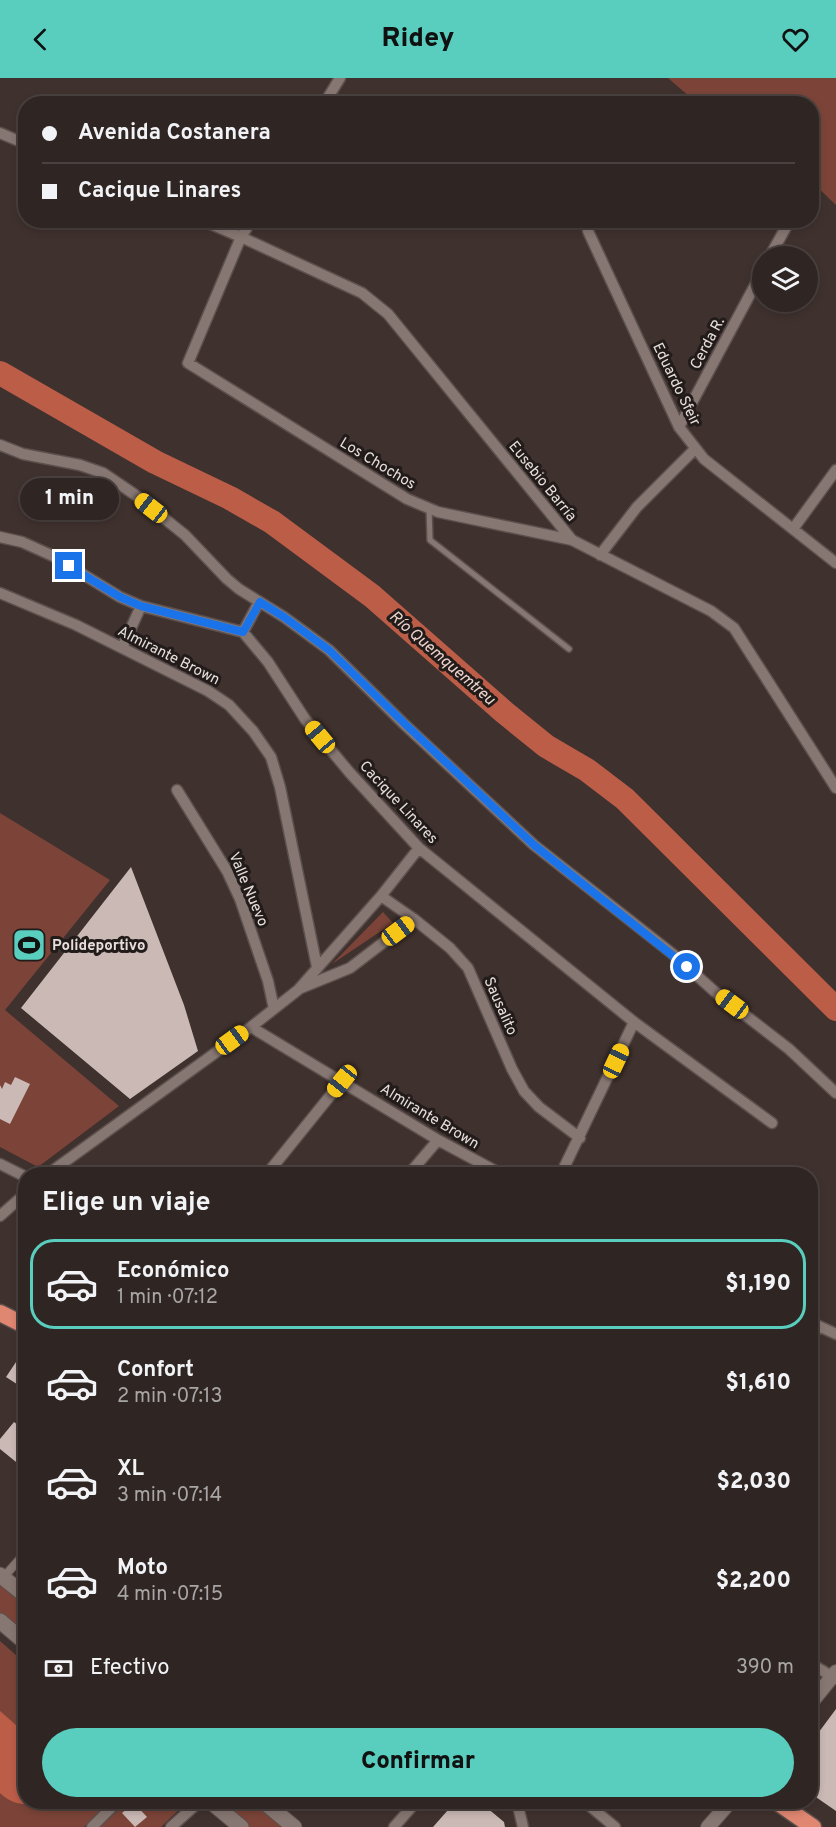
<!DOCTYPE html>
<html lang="es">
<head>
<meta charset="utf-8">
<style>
  :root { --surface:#2f2522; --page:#3b312f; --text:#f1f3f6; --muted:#a7a5a5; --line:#4a4240; --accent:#59cebf }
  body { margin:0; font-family:Overpass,sans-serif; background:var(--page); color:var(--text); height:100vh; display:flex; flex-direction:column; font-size:22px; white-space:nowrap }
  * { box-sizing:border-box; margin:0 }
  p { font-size:20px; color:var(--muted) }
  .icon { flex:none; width:33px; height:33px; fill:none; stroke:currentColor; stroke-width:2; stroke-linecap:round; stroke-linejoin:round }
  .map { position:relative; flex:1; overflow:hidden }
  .side { position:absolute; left:18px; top:1089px; width:800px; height:642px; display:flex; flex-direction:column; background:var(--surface); border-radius:24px; box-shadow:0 3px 9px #0003,0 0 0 2px var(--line) }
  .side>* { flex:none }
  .hud { position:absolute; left:18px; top:18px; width:801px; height:132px; border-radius:24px; box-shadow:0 3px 9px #0003,0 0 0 2px var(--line); display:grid; align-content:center; height:132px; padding:0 24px; background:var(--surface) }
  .tools { position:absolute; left:752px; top:168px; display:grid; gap:12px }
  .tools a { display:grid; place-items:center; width:66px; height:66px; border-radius:50%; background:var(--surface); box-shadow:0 3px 9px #0003,0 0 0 2px var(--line); font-size:30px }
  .end { position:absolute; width:27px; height:27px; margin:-14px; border:8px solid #1a73e8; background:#fff; box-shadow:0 0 0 3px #fff }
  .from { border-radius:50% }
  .bubble { position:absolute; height:42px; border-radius:21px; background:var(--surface); box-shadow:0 3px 9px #0003,0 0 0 2px var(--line); font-size:20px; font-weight:800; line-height:42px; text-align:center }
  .car { position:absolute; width:18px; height:36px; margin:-18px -9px; border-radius:8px; box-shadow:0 0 4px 2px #0007; background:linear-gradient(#f5c518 24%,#345 0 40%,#f5c518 0 76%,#345 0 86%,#f5c518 0) }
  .hud b { display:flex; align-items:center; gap:21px; height:57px; font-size:22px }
  .hud b+b { border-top:2px solid var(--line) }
  .hud i { width:15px; height:15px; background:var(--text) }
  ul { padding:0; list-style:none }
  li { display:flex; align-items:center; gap:18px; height:90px; margin:0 12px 9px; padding:0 12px; border:3px solid transparent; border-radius:24px }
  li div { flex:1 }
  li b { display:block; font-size:22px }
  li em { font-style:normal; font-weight:800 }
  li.current { border-color:var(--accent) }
  li>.icon { width:54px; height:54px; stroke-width:1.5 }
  h2 { padding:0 24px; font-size:27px; line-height:72px }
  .pay { display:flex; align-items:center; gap:15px; height:66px; padding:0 24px; font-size:22px }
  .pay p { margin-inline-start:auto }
  .action { display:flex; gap:12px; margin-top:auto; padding:12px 24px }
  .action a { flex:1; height:69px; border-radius:36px; background:var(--accent); color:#111; font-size:24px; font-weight:800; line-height:69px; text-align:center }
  header { display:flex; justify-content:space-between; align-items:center; height:78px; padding:0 24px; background:var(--accent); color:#111; font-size:27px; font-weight:800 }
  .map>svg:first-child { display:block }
</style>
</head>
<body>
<header><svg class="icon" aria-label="back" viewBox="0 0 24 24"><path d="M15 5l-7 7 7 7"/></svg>Ridey<svg class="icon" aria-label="heart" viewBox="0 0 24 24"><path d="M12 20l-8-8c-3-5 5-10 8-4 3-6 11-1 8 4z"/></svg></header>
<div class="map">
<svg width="836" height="1749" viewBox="0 0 836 1749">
  <rect width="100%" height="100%" fill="#3f312e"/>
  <path fill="#7c4438" d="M668 0H836V127L812 104V26L697 25Z
    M0 735 110 802 5 932 119 1028 38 1089 0 1069Z
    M383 834 393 845 332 886Z
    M0 1503 25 1525V1560L0 1538Z
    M0 1563 25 1585 26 1724H110L84 1749H0Z
    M127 1724H187L161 1749H100Z
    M218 1724H257L286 1749H248Z"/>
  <path fill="#bc5d48" d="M0 1633 25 1655 26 1724H38C22 1728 12 1726 0 1715Z"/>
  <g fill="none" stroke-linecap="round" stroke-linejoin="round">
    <path stroke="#bc5d48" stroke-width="24" d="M0 295 155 384 230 420 272 444 372 518 504 634 546 668 587 692 625 721 836 931"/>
  </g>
  <path fill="#cab9b5" d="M131 789 184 927 198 973 130 1021 21 930Z
    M15 999 30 1006 10 1046 0 1041V1007L2 1011 5 1004 11 1007Z
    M18 1281 26 1287V1312L6 1299Z
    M14 1344 26 1353V1392L0 1371V1361Z
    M836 1631V1733L810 1715V1666Z
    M455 1724H480L504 1744 505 1749H433Z
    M134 1725 147 1739 135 1749 122 1735Z"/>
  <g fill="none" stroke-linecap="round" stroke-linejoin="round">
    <g stroke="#5c504d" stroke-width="8">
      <path id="service" d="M429 430 430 462 569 571"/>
    </g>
    <g stroke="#5c504d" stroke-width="10">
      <path id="pedestrian" d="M2 1501 26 1474"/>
    </g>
    <g stroke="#5c504d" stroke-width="13">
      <path id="minor" d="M324 26 340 0
        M0 55 26 66
        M201 142 241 159 362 215 388 236 572 462 711 533 734 550 836 710
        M252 142 241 159 188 285 407 421 438 434 572 462
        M588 153 679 349 704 381 836 485
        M770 178 790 142
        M679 349 762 194
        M0 367 23 376 80 387 103 395 134 416 185 457 227 501 239 511 284 539 329 572 404 646 534 767 674 877 714 913 789 971 836 1015
        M793 451 836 392
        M0 459 22 464 53 478 120 519 141 528 243 554 268 584 305 641 350 695 419 770 634 944 772 1045
        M600 477 637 429 695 371
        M0 515 76 547 208 613 229 627 253 653 271 679 280 709 317 889
        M243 554 259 524
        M122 570 141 528
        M177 712 227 793 240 821 268 903 274 931
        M381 818 414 841 450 870 468 890 512 991 524 1013 539 1029 580 1060
        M301 910 350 890 414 841
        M251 949 438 1062 501 1096
        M0 1086 26 1099
        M48 1096 251 949 298 912 381 818 419 770
        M267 1096 342 1003
        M409 1096 438 1062
        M561 1096 634 944
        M0 1138 26 1115
        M810 1244 836 1256
        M810 1259 819 1248
        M810 1585 836 1601
        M517 1724 523 1749
        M585 1724 615 1749
        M92 1749 117 1724
        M171 1749 199 1724
        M394 1749 416 1724"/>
    </g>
    <g stroke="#5c504d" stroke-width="16">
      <path id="tertiary" d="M810 1626 836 1594
        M708 1749 730 1724"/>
    </g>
    <g stroke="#5c504d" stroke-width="17">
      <path id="secondary" d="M0 1497 26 1518
        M0 1543 26 1565
        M211 1724 241 1749
        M264 1724 294 1749"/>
    </g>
    <g stroke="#5c504d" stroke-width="19">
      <path id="trunk" d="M0 1235 26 1248
        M777 1724 813 1749"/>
    </g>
    <use href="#service" stroke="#877773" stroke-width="5"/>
    <use href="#pedestrian" stroke="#877773" stroke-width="8"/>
    <use href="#minor" stroke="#877773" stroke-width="10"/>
    <use href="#tertiary" stroke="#877773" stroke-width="14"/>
    <use href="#secondary" stroke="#877773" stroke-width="15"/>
    <use href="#trunk" stroke="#e08772" stroke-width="16"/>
  </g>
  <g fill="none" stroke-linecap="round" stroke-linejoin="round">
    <path stroke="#1a73e8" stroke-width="8" d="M69 488 120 519 141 528 243 554 260 524 284 539 329 572 405 646 534 767 687 889"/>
  </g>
  <defs>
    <g id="stadium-square" transform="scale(1.725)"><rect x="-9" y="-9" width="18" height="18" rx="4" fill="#59cebf" stroke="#211b19"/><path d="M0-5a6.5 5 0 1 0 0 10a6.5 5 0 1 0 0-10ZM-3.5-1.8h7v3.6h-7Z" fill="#111"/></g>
  </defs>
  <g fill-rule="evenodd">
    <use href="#stadium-square" x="29" y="867"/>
  </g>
  <g text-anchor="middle" stroke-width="6" stroke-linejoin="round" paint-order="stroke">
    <g font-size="15" fill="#e8dfdc" stroke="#211b19">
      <text transform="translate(707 265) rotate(-62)" y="5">Cerda R.</text>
      <text transform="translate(677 306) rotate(64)" y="5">Eduardo Sfeir</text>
      <text transform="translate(378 385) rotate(31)" y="5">Los Chochos</text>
      <text transform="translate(543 403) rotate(51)" y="5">Eusebio Barría</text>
      <text transform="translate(169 577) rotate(27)" y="5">Almirante Brown</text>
      <text transform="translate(399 724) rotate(47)" y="5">Cacique Linares</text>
      <text transform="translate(249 811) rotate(67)" y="5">Valle Nuevo</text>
      <text transform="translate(501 928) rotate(66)" y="5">Sausalito</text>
      <text transform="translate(430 1038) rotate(31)" y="5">Almirante Brown</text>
    </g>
    <g font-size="15" font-weight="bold" fill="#e8dfdc" stroke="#211b19" text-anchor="start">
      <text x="52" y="872">Polideportivo</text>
    </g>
    <g font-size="16" font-style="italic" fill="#edd3cc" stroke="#211b19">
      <text transform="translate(443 579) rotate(41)" y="6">Río Quemquemtreu</text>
    </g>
  </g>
</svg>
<div class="tools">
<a><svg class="icon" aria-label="layers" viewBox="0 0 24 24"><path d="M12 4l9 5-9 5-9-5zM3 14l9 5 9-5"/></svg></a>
</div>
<i class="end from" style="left:687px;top:889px"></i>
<i class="end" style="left:69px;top:488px"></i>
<div class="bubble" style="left:20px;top:400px;width:99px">1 min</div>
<i class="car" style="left:151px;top:430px;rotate:308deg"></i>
<i class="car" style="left:320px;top:659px;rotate:320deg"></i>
<i class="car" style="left:398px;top:853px;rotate:53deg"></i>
<i class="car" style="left:732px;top:926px;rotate:307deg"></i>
<i class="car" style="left:232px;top:962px;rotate:54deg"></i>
<i class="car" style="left:616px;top:983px;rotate:25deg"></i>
<i class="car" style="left:342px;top:1003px;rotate:219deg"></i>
<div class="hud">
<b><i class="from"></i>Avenida Costanera</b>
<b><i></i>Cacique Linares</b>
</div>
<section class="side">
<h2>Elige un viaje</h2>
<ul>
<li class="current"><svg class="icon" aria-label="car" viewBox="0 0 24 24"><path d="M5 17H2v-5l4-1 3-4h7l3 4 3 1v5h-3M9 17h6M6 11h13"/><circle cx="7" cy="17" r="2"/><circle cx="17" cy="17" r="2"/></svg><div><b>Económico</b><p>1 min · 07:12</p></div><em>$1,190</em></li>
<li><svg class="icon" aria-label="car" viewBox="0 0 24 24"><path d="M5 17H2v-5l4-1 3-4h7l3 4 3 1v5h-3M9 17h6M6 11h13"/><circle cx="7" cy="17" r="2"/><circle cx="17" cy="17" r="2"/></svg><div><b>Confort</b><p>2 min · 07:13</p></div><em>$1,610</em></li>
<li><svg class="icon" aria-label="car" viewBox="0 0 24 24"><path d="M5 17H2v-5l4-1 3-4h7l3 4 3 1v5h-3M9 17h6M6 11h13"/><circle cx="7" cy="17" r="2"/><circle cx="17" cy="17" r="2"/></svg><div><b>XL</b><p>3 min · 07:14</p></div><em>$2,030</em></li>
<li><svg class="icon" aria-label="car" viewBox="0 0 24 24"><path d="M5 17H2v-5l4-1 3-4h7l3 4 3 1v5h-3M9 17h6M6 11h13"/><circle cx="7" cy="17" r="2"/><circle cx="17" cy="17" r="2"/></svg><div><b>Moto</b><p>4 min · 07:15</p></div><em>$2,200</em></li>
</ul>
<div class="pay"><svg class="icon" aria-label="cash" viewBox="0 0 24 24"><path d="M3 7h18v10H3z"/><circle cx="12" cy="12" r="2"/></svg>Efectivo<p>390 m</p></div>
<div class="action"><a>Confirmar</a></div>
</section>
</div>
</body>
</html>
